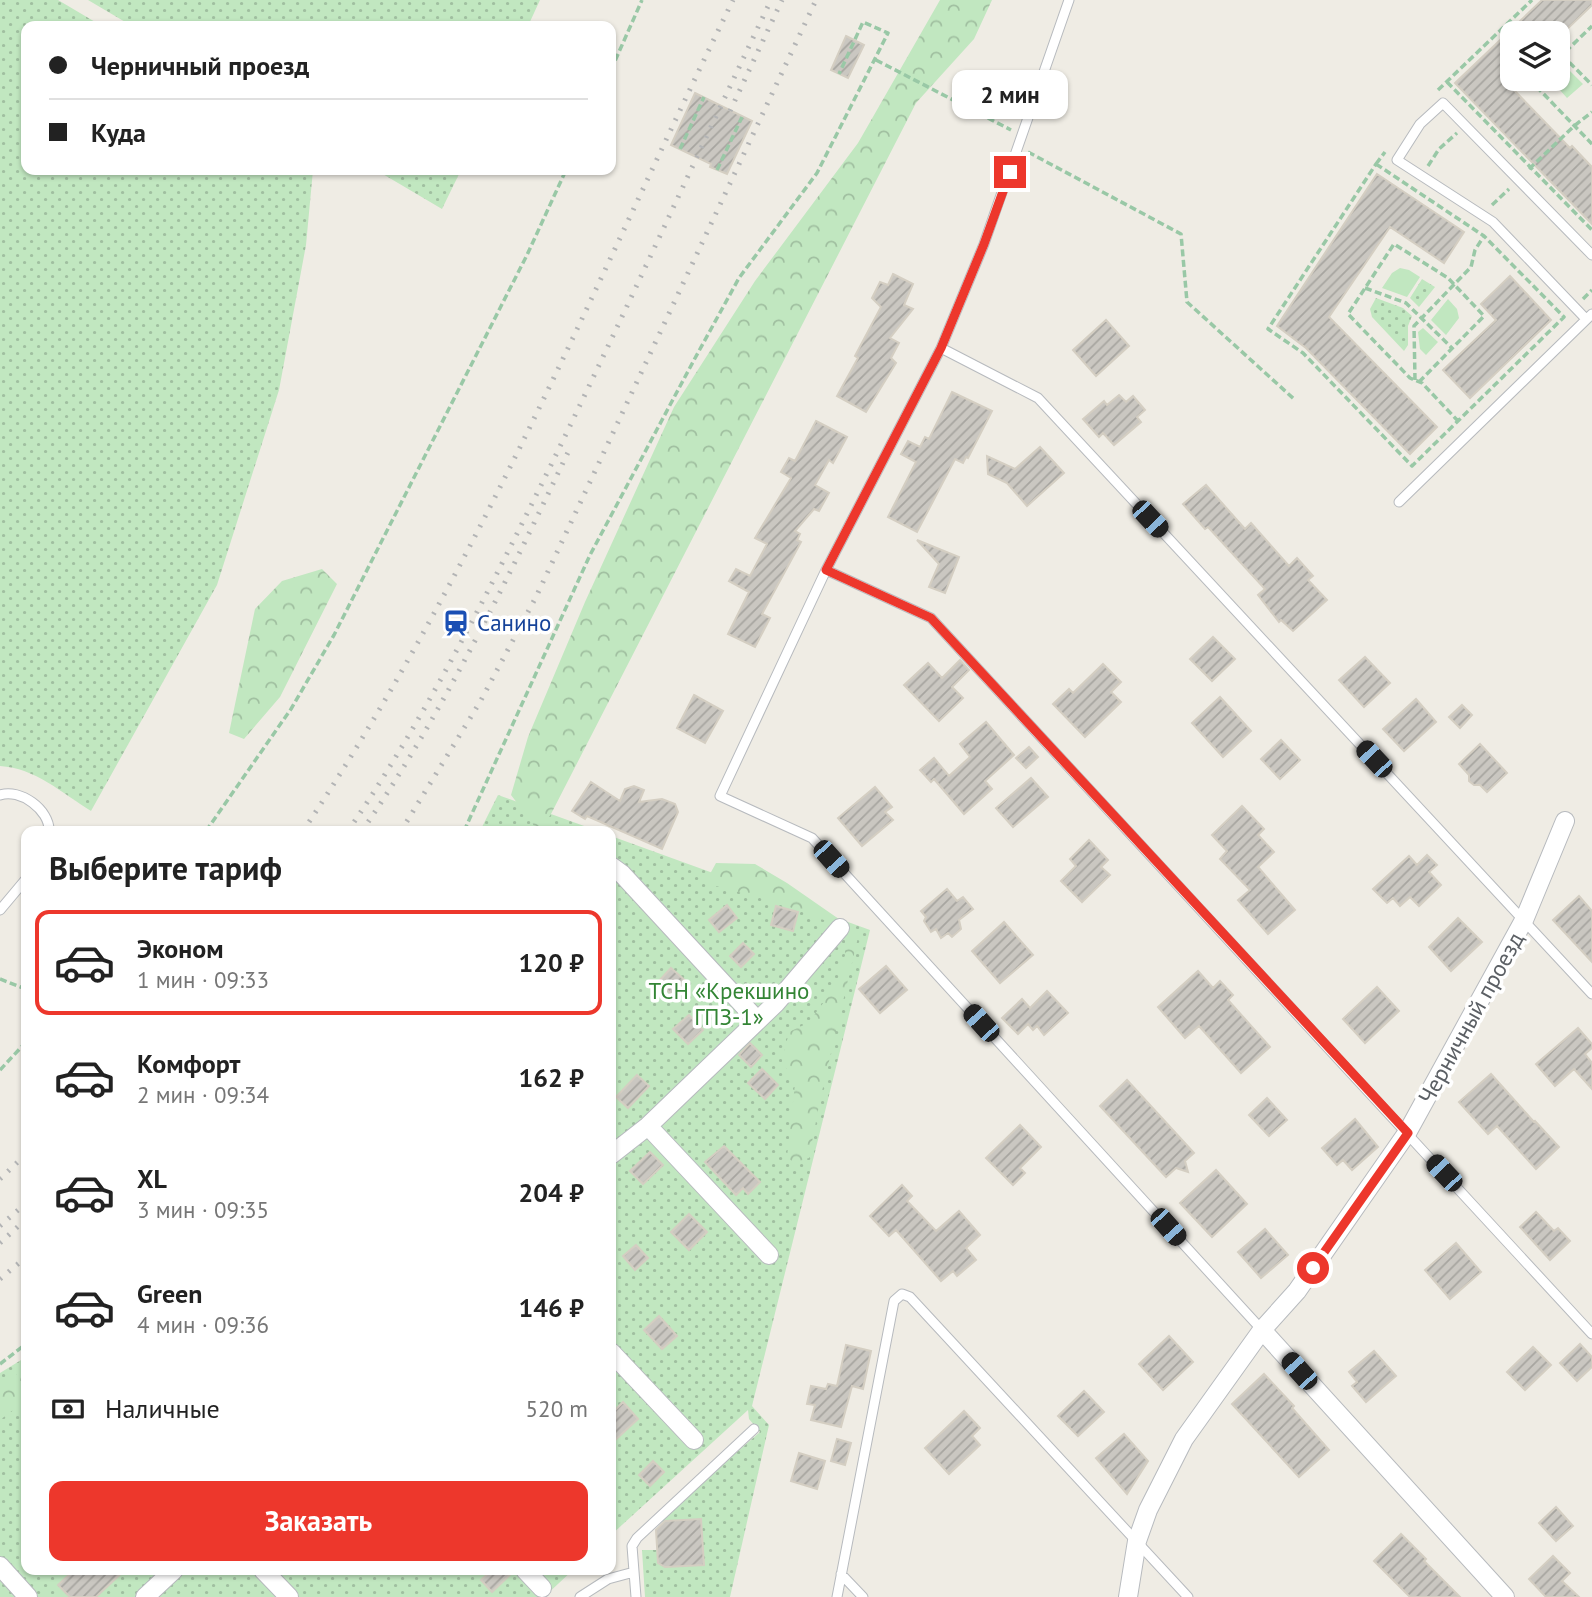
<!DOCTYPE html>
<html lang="ru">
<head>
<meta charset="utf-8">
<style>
  :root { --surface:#fff; --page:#f6f6f6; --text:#222; --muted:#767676; --line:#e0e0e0; --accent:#ed372c }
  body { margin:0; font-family:"PT Sans",sans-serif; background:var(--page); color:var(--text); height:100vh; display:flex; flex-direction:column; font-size:26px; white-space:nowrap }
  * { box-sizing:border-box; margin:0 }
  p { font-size:23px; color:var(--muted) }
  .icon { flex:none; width:38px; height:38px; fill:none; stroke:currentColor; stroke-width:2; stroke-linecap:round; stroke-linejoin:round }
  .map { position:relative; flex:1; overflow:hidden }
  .drawer { position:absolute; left:21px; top:826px; width:595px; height:749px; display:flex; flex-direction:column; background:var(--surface); border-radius:14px; box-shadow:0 2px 5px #0004 }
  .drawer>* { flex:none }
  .hud { position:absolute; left:21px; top:21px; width:595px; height:154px; border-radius:14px; box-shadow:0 2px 5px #0004; display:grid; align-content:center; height:154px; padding:0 28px; background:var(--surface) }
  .buttons { position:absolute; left:1500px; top:21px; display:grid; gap:14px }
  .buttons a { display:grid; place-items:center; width:70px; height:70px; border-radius:14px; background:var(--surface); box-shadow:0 2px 5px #0004; font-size:35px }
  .end { position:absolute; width:32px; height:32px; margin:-16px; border:9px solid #ed372c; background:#fff; box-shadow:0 0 0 4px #fff }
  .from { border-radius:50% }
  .bubble { position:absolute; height:49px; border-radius:14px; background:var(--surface); box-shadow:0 2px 5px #0004; font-size:23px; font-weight:600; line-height:49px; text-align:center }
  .car { position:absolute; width:21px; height:42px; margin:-21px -10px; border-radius:9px; box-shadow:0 0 5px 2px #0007; background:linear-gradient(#222 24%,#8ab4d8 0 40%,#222 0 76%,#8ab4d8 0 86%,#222 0) }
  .hud b { display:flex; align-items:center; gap:24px; height:66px; font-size:26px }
  .hud b+b { border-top:2px solid var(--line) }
  .hud i { width:18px; height:18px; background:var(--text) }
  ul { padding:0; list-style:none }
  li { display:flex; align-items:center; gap:21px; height:105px; margin:0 14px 10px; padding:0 14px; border:4px solid transparent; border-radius:14px }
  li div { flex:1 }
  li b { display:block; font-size:26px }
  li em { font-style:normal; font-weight:600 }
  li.active { border-color:var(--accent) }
  li>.icon { width:63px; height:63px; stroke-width:1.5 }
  h2 { padding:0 28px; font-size:32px; line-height:84px }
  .pay { display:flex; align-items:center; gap:18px; height:77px; padding:0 28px; font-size:26px }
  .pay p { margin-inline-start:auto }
  .cta { display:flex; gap:14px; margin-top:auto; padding:14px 28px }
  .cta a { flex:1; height:80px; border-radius:14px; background:var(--accent); color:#fff; font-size:28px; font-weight:600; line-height:80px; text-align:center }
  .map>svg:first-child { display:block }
</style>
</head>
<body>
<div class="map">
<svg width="1592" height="1597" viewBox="0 0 1592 1597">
  <defs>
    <pattern id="green-dots" width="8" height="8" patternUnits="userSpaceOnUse" patternTransform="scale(1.75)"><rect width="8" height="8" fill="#c1e7c0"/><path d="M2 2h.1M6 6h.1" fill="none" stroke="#a0bfa0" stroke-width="1.8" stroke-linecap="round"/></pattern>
    <pattern id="forest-crowns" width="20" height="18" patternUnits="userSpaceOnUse" patternTransform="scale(1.75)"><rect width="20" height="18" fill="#c1e7c0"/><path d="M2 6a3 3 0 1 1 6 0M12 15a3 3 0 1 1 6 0" fill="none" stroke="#a0bfa0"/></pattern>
    <pattern id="building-hatch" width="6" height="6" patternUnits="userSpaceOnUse" patternTransform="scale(1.75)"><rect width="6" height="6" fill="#cac7c1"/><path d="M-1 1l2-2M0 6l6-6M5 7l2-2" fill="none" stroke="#a7a5a0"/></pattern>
  </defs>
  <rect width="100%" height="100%" fill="#efece4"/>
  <path fill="url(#green-dots)" d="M0 0H58L102 26H26V170H313L306 245 279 390 217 585 91 811C62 793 35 768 0 766Z
    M88 0H540L528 26H132Z
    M376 170H461L442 209Z
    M1422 279 1435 287 1419 307 1410 298Z
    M1376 298 1403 308 1412 316 1408 326V345L1404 351 1372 317 1370 309Z
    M498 795 598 831H480Z
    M611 836 870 930 752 1406 769 1425 730 1597H645L642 1550H657L658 1563 665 1567 704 1565 701 1519 656 1522 760 1432 749 1419 748 1410 611 1535Z
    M26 1357V1570H573L544 1597H0V1373Z"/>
  <path fill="url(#forest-crowns)" d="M940 0H992L974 39 916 103 551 814 540 831H536L528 813 521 808 511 795 528 737 585 602 674 407 755 281 858 143Z
    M322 569 337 584 280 697 244 739 229 733 255 609 282 581Z
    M716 863 755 864 787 883 859 933 820 1100 809 1158 794 1163 787 1157 795 1084 782 1061 789 1032 808 1023 836 986 845 955V928L779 903 705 883Z
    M26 1367V1400L0 1420V1387Z"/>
  <path fill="#c1e7c0" d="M1568 69 1583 84 1567 98 1559 89 1558 82Z
    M1400 268 1409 270 1420 277 1407 297 1382 288 1392 273Z
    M1448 299 1457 309 1459 318 1446 335 1431 320Z
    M1423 328 1438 342 1426 355 1420 349 1418 332Z"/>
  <path fill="url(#building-hatch)" stroke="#d4cec2" stroke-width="2" d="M1542 0H1592V5L1563 33H1512V83L1510 86 1570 148 1572 146 1592 167V224L1455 83Z
    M846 36 864 45 848 78 831 70Z
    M695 93 752 121 727 174 710 167 711 164 671 145Z
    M1377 174 1464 232 1444 263 1390 227 1329 317 1437 427 1410 454 1306 348 1277 326Z
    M893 274 913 284 904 305 913 309 890 338 899 343 891 358 896 363 866 412 837 396 858 358 855 356 881 307 872 298 880 282 888 285Z
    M1510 276 1551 320 1470 398 1443 370 1496 320 1481 304Z
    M1106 320 1129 346 1096 376 1073 350Z
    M952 392 992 411 968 458 966 457 963 463 955 459 917 532 888 517 916 462 901 454 908 441 920 447 925 437 929 439Z
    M1119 395 1126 402 1133 396 1145 410 1137 417 1141 422 1114 445 1103 433 1099 437 1083 419 1104 401 1107 405Z
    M816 421 847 437 833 463 829 460 815 485 829 493 819 511 814 509 795 531 800 534 797 540 801 542 762 614 770 618 755 647 728 634 749 592 729 581 736 569 750 576 767 544 755 538 791 478 781 472 789 458 795 461Z
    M1040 447 1064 473 1027 506 1007 483 988 474 987 456 1015 469Z
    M1206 485 1245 529 1251 523 1289 566 1297 558 1313 576 1308 580 1327 600 1293 631 1281 620 1279 622 1258 595 1265 589 1208 527 1205 529 1183 504Z
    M917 540 959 557 945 593 929 587 939 564Z
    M1213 637 1235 659 1212 681 1190 659Z
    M1365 657 1390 683 1364 707 1339 680Z
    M960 660 969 670 952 687 963 698 939 721 904 685 928 663 942 678Z
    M1103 664 1121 682 1111 692 1121 702 1085 737 1053 704 1069 689 1073 693Z
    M694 695 723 711 705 743 677 728Z
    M1220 697 1251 731 1223 757 1192 723Z
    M1416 699 1436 722 1404 751 1383 729Z
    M1462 705 1472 715 1460 728 1449 717Z
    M986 722 1014 755 985 781 992 789 964 814 934 779 931 782 920 770 934 758 949 776 970 757 960 744Z
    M1281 740 1300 760 1280 779 1261 759Z
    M1480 744 1507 773 1487 792 1480 785H1474L1469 781V775L1459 764Z
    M1029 747 1038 757 1026 768 1016 758Z
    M1031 778 1048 797 1013 827 996 808Z
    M591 782 620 801 625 789 634 786 644 790 639 802 662 799 675 804 678 812 662 849 587 816 585 819 572 811Z
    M875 787 892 807 885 812 893 820 862 846 838 818Z
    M1242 806 1264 829 1258 835 1274 852 1258 867 1295 910 1268 934 1238 900 1250 890 1220 859 1227 851 1212 835Z
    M1089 840 1108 860 1101 867 1110 875 1082 902 1061 881 1076 866 1070 859Z
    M1427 855 1437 865 1429 872 1441 885 1419 906 1410 897 1400 906 1393 898 1387 903 1373 889 1409 856 1417 865Z
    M947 889 957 901 963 897 973 909 959 920 961 929 952 937 948 933 941 938 936 929 931 932 924 921 926 917 921 911Z
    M1579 896 1592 911V962L1553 920Z
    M727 905 737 918 719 932 709 920Z
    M776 906 798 912 793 931 771 925Z
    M1458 918 1482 942 1451 971 1429 947Z
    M1004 922 1033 955 1000 983 972 951Z
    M743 943 754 954 741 967 730 956Z
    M886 966 907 990 880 1013 859 989Z
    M671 968 688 983 675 997 658 982Z
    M1198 971 1213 988 1220 981 1233 995 1228 1000 1270 1047 1241 1073 1199 1026 1185 1038 1158 1007Z
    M1377 987 1399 1011 1365 1043 1343 1019Z
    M1047 991 1068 1013 1044 1035 1037 1026 1033 1030 1028 1024 1018 1034 1002 1018 1022 999 1030 1008Z
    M689 1015 703 1030 688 1044 673 1029Z
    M1578 1028 1592 1044V1048L1585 1054 1592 1063V1089L1574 1069 1555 1086 1536 1064Z
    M750 1043 762 1055 751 1067 739 1055Z
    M762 1069 778 1085 765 1099 748 1083Z
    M1491 1074 1534 1122 1535 1121 1559 1147 1536 1169 1497 1126 1488 1134 1459 1102Z
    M637 1075 649 1086 628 1108 616 1097Z
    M1127 1080 1194 1153 1185 1161 1188 1172 1176 1168 1166 1177 1100 1106Z
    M1267 1098 1287 1120 1269 1136 1249 1115Z
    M1355 1119 1378 1147 1352 1170 1343 1160 1337 1165 1322 1148Z
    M1020 1125 1041 1147 1020 1168 1025 1173 1013 1185 986 1158Z
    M724 1146 760 1182 748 1194 743 1188 736 1195 705 1162Z
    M650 1152 663 1165 643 1184 630 1171Z
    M1216 1170 1247 1204 1212 1237 1180 1203Z
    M902 1185 912 1196 907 1201 936 1231 959 1211 980 1235 966 1248 976 1260 957 1276 953 1271 941 1281 896 1230 889 1236 870 1216Z
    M1536 1212 1554 1231 1558 1228 1570 1241 1550 1260 1520 1227Z
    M689 1214 707 1232 689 1250 671 1232Z
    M1265 1229 1288 1255 1261 1278 1238 1252Z
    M1456 1243 1481 1272 1450 1299 1425 1270Z
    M636 1245 648 1258 635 1270 623 1256Z
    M659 1316 677 1336 662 1349 644 1330Z
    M1169 1336 1193 1362 1163 1390 1139 1364Z
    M1580 1344 1592 1357V1367L1577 1381 1560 1363Z
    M846 1345 871 1351 863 1389 852 1386 841 1427 811 1420 815 1405 807 1404 811 1386 826 1389 828 1384 837 1386Z
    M1533 1347 1551 1365 1525 1390 1507 1372Z
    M1374 1351 1396 1376 1366 1402 1352 1386 1357 1382 1349 1372Z
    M1264 1374 1294 1406 1292 1408 1329 1450 1299 1477 1232 1404Z
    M1084 1391 1104 1412 1078 1436 1058 1416Z
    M623 1402 638 1419 611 1444V1414Z
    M964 1411 980 1428 972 1436 980 1445 949 1474 925 1448Z
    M1124 1434 1148 1461 1127 1494 1096 1458Z
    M837 1439 851 1443 845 1465 831 1461Z
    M799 1453 825 1461 817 1489 791 1481Z
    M653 1461 664 1472 650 1486 639 1475Z
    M1556 1507 1573 1526 1556 1541 1539 1523Z
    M701 1519 704 1565 665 1567 658 1563 656 1530 665 1521Z
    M1401 1534 1426 1559 1424 1561 1460 1597H1410L1374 1561Z
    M1553 1556 1570 1573 1562 1581 1579 1597H1546L1529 1579Z
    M74 1570H125L96 1597H70L58 1585Z
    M492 1570H514V1571L492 1592 481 1580Z"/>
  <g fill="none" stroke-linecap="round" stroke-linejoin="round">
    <g stroke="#b7babe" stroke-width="11">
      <path id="lane" d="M1586 319 1493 222 1397 160 1420 124 1443 103 1592 255
        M941 348 984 244 1069 0
        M1399 502 1592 314
        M826 570 931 618 1592 1334
        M0 795C20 788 50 810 49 831
        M0 910 26 879
        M1262 1330 812 838 720 796 826 570 941 348 1038 398 1592 994
        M841 1574 863 1597
        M580 1597 608 1579 634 1572
        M636 1597 632 1546 637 1538 754 1429
        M837 1597 894 1301 902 1294 910 1297 1188 1597"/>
    </g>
    <g stroke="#b7babe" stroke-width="20">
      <path id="street" d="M611 866 622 874 757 1020
        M648 1126 769 1255
        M611 1155 648 1126 776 1003 840 928
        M1262 1330 1505 1597
        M611 1352 694 1440
        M0 1566 28 1597
        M263 1570 289 1597
        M525 1570 542 1588
        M145 1597 174 1570
        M1128 1597 1137 1541 1148 1510 1184 1439 1262 1330 1297 1291 1407 1133 1524 920 1565 821"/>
    </g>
    <path stroke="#99c8a6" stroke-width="3.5" stroke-dasharray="7 3.5" stroke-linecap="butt" d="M1562 55 1592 85
      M1558 59 1592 26
      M876 60 1011 130
      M611 70 642 0
      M1537 79 1533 83 1592 144
      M1447 82 1592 230
      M1438 90 1532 0
      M680 149 704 97
      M1028 152 1181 234 1187 302 1294 399
      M1376 164 1484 236 1564 317 1412 466 1303 353 1268 329Z
      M1376 164 1385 152
      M1428 166 1439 149 1457 133
      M1529 169 1574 126 1592 112
      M717 170 742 117
      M1492 205 1509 189
      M1365 288 1406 303 1452 348
      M1583 299 1592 290
      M1415 380 1414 326 1471 267 1475 250 1484 236
      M1419 382 1484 316 1448 278 1394 244 1348 314 1410 378 1422 383 1458 421
      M206 831 291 709 334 635 527 255 566 170
      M464 831 590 555 694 360 739 278 817 173 888 33 863 22 839 74
      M0 979 26 989
      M0 1070 26 1042
      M0 1364 26 1344"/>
    <use href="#lane" stroke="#fff" stroke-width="9"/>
    <use href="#street" stroke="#fff" stroke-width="18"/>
    <path stroke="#b3b4b5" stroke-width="5" stroke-dasharray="2 9" stroke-linecap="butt" d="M730 111 782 0
      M303 831C477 571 596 280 733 0
      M348 831C427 715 489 591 551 465 626 311 697 155 771 0
      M362 831C445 710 508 578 571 446
      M401 831 480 702 536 597 816 0
      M0 1179 26 1154
      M0 1226 26 1203
      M0 1243 26 1219
      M0 1279 26 1257"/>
  </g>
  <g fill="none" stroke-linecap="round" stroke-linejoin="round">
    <path stroke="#ed372c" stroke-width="9" d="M1010 172 984 244 941 348 826 570 931 618 1408 1133 1313 1268"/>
  </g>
  <defs>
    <g id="station-bare" transform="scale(2.1)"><path d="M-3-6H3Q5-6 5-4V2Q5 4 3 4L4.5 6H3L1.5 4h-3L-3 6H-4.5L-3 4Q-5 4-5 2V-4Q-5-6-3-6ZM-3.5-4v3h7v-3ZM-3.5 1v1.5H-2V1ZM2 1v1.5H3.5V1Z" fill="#1a4fb4" stroke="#fff" stroke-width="2.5" paint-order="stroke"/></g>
  </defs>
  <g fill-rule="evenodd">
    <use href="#station-bare" x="456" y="623"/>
  </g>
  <g text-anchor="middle" stroke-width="7" stroke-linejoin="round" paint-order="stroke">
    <g font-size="23" fill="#164399" stroke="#fff" text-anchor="start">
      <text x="477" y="631">Санино</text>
    </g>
    <g font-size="23" fill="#338535" stroke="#fff">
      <text x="729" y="999">ТСН «Крекшино<tspan x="729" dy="26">ГПЗ-1»</tspan></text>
    </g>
    <g font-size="23" fill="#5c6065" stroke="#fff">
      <text transform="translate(1471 1018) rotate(-61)" y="8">Черничный проезд</text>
    </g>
  </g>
</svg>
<div class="buttons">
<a><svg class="icon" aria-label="layers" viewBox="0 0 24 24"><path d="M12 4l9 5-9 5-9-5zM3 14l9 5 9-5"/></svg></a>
</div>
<i class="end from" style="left:1313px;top:1268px"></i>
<i class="end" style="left:1010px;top:172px"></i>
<div class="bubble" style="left:952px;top:70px;width:116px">2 мин</div>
<i class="car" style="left:1150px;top:519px;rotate:137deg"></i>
<i class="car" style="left:1374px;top:759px;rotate:317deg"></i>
<i class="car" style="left:831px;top:859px;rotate:138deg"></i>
<i class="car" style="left:981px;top:1023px;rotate:318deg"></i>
<i class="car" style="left:1444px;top:1173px;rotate:317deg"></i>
<i class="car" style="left:1168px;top:1227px;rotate:138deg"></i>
<i class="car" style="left:1299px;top:1371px;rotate:318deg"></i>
<div class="hud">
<b><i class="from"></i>Черничный проезд</b>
<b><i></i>Куда</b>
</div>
<section class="drawer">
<h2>Выберите тариф</h2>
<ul>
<li class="active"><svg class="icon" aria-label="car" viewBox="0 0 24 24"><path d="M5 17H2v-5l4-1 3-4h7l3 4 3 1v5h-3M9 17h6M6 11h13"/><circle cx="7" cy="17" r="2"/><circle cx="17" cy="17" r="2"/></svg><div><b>Эконом</b><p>1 мин · 09:33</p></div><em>120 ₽</em></li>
<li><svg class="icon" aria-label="car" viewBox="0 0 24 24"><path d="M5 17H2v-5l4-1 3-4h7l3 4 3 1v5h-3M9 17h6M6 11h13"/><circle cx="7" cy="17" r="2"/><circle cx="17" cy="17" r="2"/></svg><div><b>Комфорт</b><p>2 мин · 09:34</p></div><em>162 ₽</em></li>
<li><svg class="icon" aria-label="car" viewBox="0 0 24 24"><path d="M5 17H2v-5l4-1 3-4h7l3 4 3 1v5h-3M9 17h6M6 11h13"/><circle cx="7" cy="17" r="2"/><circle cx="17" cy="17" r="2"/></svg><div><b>XL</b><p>3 мин · 09:35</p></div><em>204 ₽</em></li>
<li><svg class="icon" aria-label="car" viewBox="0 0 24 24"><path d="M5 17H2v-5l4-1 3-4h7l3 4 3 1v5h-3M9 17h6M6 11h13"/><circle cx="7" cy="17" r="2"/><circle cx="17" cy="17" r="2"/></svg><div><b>Green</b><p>4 мин · 09:36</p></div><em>146 ₽</em></li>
</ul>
<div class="pay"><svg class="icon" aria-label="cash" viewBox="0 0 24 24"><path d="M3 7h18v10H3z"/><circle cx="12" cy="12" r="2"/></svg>Наличные<p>520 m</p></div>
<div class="cta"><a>Заказать</a></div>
</section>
</div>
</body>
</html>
